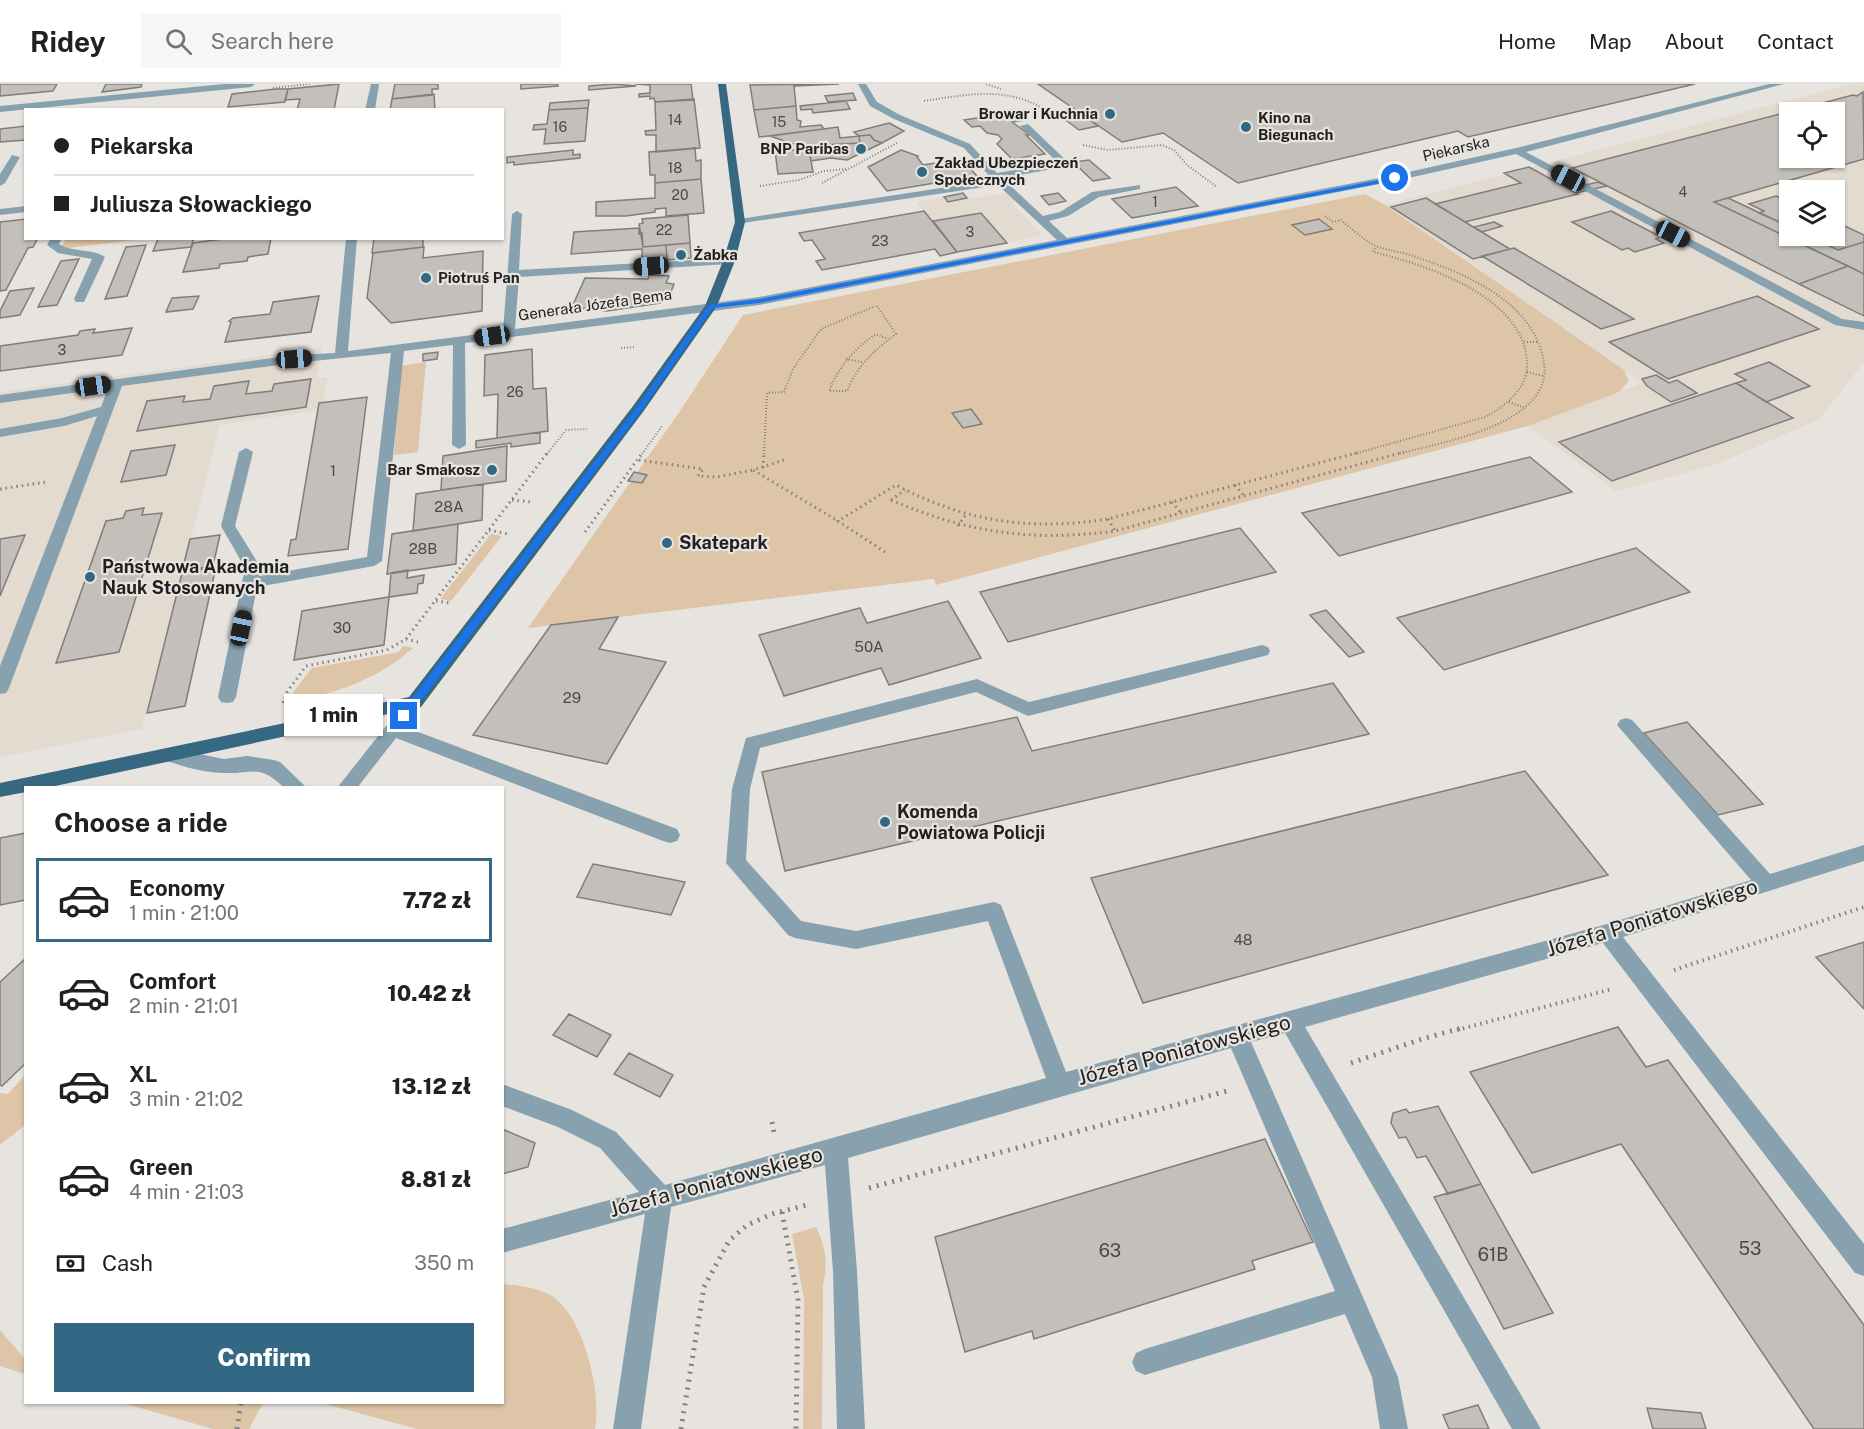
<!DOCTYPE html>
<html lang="en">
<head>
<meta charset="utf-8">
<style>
  :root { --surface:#fff; --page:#f6f6f6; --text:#202124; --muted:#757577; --line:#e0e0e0; --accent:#336884 }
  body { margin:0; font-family:"Public Sans",sans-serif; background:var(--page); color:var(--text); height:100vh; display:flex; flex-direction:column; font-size:22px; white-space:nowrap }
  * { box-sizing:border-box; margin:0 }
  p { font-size:20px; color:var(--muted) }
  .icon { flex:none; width:33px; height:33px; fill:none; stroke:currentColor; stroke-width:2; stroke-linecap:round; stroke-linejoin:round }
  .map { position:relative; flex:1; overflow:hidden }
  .sheet { position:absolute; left:24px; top:702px; width:480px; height:618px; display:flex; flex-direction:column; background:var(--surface); border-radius:0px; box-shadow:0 2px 4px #0004 }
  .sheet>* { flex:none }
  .banner { position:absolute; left:24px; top:24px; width:480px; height:132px; border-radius:0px; box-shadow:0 2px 4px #0004; display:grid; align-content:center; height:132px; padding:0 30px; background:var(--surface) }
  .controls { position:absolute; left:1779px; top:18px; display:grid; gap:12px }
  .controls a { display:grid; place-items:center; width:66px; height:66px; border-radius:0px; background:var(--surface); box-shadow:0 2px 4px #0004; font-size:30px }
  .end { position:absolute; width:27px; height:27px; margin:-14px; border:8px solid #1a73e8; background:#fff; box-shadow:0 0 0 3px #fff }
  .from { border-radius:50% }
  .bubble { position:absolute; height:42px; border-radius:0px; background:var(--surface); box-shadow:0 2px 4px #0004; font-size:20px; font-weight:800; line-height:42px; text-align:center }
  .car { position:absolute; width:18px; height:36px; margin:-18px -9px; border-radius:8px; box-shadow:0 0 4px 2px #0007; background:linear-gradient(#222 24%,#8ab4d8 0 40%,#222 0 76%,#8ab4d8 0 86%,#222 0) }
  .banner b { display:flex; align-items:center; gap:21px; height:57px; font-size:22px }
  .banner b+b { border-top:2px solid var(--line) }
  .banner i { width:15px; height:15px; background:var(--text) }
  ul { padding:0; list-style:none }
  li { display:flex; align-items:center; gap:18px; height:84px; margin:0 12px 9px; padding:0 18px; border:3px solid transparent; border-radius:0px }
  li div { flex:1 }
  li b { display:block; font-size:22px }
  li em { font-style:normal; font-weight:800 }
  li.on { border-color:var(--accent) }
  li>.icon { width:54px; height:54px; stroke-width:1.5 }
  h2 { padding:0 30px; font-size:27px; line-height:72px }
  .pay { display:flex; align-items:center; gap:15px; height:66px; padding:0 30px; font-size:22px }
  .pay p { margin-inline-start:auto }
  .cta { display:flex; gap:12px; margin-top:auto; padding:12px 30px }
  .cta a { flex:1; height:69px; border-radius:0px; background:var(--accent); color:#fff; font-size:24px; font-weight:800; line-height:69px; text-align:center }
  header { display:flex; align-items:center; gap:36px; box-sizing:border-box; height:84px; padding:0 30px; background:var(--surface); border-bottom:2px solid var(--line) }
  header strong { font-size:28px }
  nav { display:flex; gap:33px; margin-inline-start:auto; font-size:21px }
  .search { width:420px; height:54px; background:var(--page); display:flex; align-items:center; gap:15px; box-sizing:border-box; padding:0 21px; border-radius:0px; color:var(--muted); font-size:22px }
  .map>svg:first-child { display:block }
</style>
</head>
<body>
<header>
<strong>Ridey</strong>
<div class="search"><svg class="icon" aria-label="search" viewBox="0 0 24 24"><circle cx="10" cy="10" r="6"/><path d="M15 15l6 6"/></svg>Search here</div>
<nav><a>Home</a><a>Map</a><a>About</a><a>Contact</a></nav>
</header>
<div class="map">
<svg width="1864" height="1345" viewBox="0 0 1864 1345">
  <rect width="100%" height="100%" fill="#e7e4e0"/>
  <path fill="#e3dad0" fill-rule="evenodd" d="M1852 0 1864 1V278L1820 335 1715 381 1616 407 1528 342 1642 299 1385 121ZM1790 28H1834V74H1790ZM1790 106H1834V152H1790Z
    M1005 109 1010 111 1015 117 1013 121 1041 149 1039 152 957 168 916 118 944 113 948 118Z
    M322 264 317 294 328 293 322 326 220 341 142 645 0 673V308Z"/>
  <path fill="#dec5a7" d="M1365 110 1385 121 1624 286 1629 297 1619 308 1528 342 936 501 934 495 528 544 680 327 743 231Z
    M65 155H143L61 165Z
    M426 278 418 368 394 371 400 282Z
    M491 450 502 452 451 517 440 515Z
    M403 562 413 564C377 596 336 609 290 618L294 607 312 584 399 568Z
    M25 991V1041L0 1061V1009L8 1010Z
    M816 1143C826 1165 828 1176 823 1201L822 1345H803L804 1215 792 1150Z
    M503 1200C517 1201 540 1204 552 1212 584 1233 602 1309 595 1345H417L322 1319 502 1318Z
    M0 1246 25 1275V1290L0 1282Z
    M123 1319 263 1318V1319L249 1345H213Z"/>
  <path fill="#c3bfbb" stroke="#817e7a" stroke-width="1.5" fill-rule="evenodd" d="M0 0H57L53 7 0 12Z
    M106 0H142L141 3 102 8Z
    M339 0 334 26H297L300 15 285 16 288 5Z
    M395 0H438V5H432V11L392 15Z
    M521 0H558V2L521 5Z
    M614 0 636 2 589 6V2Z
    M635 0H691L693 16 655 18 654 14 650 15V12L639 13V10L650 9V1Z
    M839 0 794 2 796 22 754 26 750 1Z
    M1038 0H1695L1468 53 1458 47 1238 99 1163 49 1122 58Z
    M276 5H288L285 18 228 23 232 10Z
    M1863 8 1864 75 1714 118 1848 182 1799 200 1572 84 1853 11 1857 12ZM1790 28H1834V74H1790Z
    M853 9 856 16 828 18 825 12Z
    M434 10 435 26H390L392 15Z
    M694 15 700 64 656 68V51H646L645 47 656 46 655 18Z
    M589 16 588 24 549 26 550 19Z
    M846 17 850 25 813 29 812 25 801 26 800 22Z
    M796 22 797 36 801 37 800 43 821 41 824 45 759 53 754 26Z
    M588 24 585 57 544 60 546 45 533 46 534 41 547 40 549 26Z
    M1073 24 1098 42 1079 46 1055 28Z
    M1016 28 1025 36 1012 38 1030 51H1026L1045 70 1012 75 997 60 1002 55 998 51 987 49 980 42 972 43 964 36Z
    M889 39 904 47 882 59 874 56 870 51 859 52 854 48Z
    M26 42V56L0 58V45Z
    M838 43 840 54 859 52 860 59 803 62 802 59 793 60 770 52Z
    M870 51 874 56 882 59 847 76 831 74 811 77 808 62 860 59 859 52Z
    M695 64 696 77 701 76V95L655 99V91H650L649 68Z
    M809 65 813 88 778 90 775 67Z
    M573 66V71L580 70V74L514 81V78L507 79V73Z
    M901 66 918 72 917 73 923 81 961 75 977 92 887 107 868 83Z
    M1089 76 1110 94 1093 97 1073 78Z
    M1529 83 1578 110 1465 138 1435 120 1521 99 1504 89Z
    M701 95 704 129 666 132V124L655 125V128L626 132H596V118L655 114V99Z
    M1598 98 1607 102 1576 109 1569 105Z
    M1176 103 1198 122 1132 134 1112 115Z
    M963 109 967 114 948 118 944 113Z
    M1058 109 1066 117 1049 121 1041 112Z
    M1776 112 1790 118V143L1759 129 1764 127 1749 120Z
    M1426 114 1465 138 1510 165 1473 175 1391 123Z
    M1728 114 1790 143V152H1808L1838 166 1864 158V190L1714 118Z
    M924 127 957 168 940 172 935 165 822 186 816 177 825 175 812 156 804 157 799 149Z
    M1611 127 1661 153 1656 155 1664 159 1635 168 1628 164 1622 166 1572 138Z
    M981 129 1007 159 957 168 933 137Z
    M688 131 690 159 643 163 639 140 643 139 642 135Z
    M26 135V154H38L33 163 28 164 6 206 0 207V138Z
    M1319 135 1332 145 1305 151 1292 141Z
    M1834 137 1864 151V158L1838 166 1808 152H1834Z
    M1494 138 1502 142 1482 148 1474 143Z
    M639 144V150L642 149 643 163 666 161 667 176 642 178V165L571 170 574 148Z
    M194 154 191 163 153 167 158 155Z
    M230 154H271L268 170 248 173 247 177 220 180 219 184 183 188 193 159Z
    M374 154H423V163L372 169Z
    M690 159 691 174 667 176 666 161Z
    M146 161 127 212 105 215 126 163Z
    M424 163 423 174 483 167 482 227 391 239 367 214 373 169Z
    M1514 164 1634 235 1601 245 1482 172Z
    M79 175 57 221 38 223 61 177Z
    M1848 182 1864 190V232L1799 200Z
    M649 191 669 192 666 199 674 200 670 210H663L660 219 607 227 572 223 585 194 648 195Z
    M34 204 20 231 0 234V227L10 207Z
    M199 212 193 225 166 228 172 214Z
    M319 212 311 248 225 258 231 238 229 237 233 234 270 230 273 218Z
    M1757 212 1819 245 1668 295 1609 258Z
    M132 244 122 271 0 287V262L78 251 80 247 95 245 93 249Z
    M532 265 533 305 546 304 548 347 497 354 498 310 484 312 485 271Z
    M438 268 437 275 423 277V270Z
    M1769 278 1810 302 1766 318 1736 299 1746 296 1735 290Z
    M1656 291 1669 299 1677 296 1697 309 1671 318 1647 302 1642 295Z
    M311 295 306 323 137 347 147 317 185 312 183 318 210 315 214 302 249 297 246 310 272 307 274 300Z
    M1736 299 1793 334 1612 397 1559 358Z
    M367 313 348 465 288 472 291 456 296 455 319 319Z
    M971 325 982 340 963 344 952 329Z
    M540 348V359L511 363V359L476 364V357Z
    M175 361 166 391 121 398 131 367Z
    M507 362 506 397 441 406 443 372Z
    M1530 373 1572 408 1339 472 1302 429Z
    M634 388 647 391 642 399 628 397Z
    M483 400 482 436 413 447 416 410Z
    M144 424 142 431 162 429 119 568 56 579 106 437 123 434 126 427Z
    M458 440 456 480 387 490 392 450Z
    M1240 444 1276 488 1008 558 980 508Z
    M25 451 0 512V455Z
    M220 451 213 482 182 487 190 455Z
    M1636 464 1690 508 1444 586 1397 534Z
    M216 483 185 622 147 629 182 489Z
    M408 486 407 494 424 491 423 499 418 500 417 509 389 513 391 489Z
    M389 513 384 561 294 576 302 527Z
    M948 517 981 574 889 601 881 584 784 612 759 551 860 524 867 539Z
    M1326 526 1364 568 1349 573 1310 531Z
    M618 533 599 565 666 578 607 680 473 651 551 541Z
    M1333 599 1369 650 785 787 762 688 1017 633 1032 667Z
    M1687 638 1763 720 1718 731 1644 649Z
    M1525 687 1608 791 1143 919 1091 794Z
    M26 749V816L0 821V754Z
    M593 780 685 798 671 831 577 813Z
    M1864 858V925L1816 873Z
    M26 874V979L2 1002 0 1001V898Z
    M569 930 611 951 597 973 553 951Z
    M1618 943 1646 983 1668 976 1864 1241V1345H1814L1621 1060 1532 1089 1470 988Z
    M629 969 673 991 660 1013 614 990Z
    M1438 1022 1481 1100 1448 1110 1426 1072 1417 1074 1406 1053 1399 1054 1391 1039 1393 1029 1406 1025 1409 1029Z
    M502 1045 535 1059 528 1083 502 1090Z
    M1265 1055 1313 1158 1252 1177 1255 1185 1034 1255 1032 1247 965 1268 935 1153Z
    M1481 1100 1553 1229 1504 1245 1434 1113Z
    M1478 1321 1489 1345H1449L1443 1331Z
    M1647 1324 1701 1329 1706 1345H1653Z"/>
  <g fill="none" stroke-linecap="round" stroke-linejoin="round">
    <path stroke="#84827f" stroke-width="2" stroke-dasharray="1 2" stroke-linecap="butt" d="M986 0 1001 5
      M273 4 310 0
      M924 17C964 11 1005 2 1042 24
      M1083 61 1108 66 1162 61 1174 66 1187 81 1217 103
      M822 99 897 59
      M760 102 799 96 824 87 847 85
      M1325 132 1333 138 1341 136C1351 145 1362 154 1374 161 1386 167 1400 167 1413 172 1465 189 1535 218 1544 279 1553 341 1441 358 1398 370
      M877 222 896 250C874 266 857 282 847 307H829C839 282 854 265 876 250L888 255
      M1524 258H1539
      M621 264 635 263
      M846 275 862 278
      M1527 288 1544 292
      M1509 318 1525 324
      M547 370 566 346 587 345
      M642 370 662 342
      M764 370 767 309 784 308 793 285 821 245 875 222
      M1354 370 1485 333C1503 324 1526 306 1527 283 1529 214 1427 181 1373 168L1376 162"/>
    <path stroke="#84827f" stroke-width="3" stroke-dasharray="1.5 4" stroke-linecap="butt" d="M639 376 703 385 698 392 717 393 753 386
      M784 376 753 386 838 437
      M763 384 764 368
      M1235 401 1244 412
      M0 405 46 398 45 401
      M512 416 532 418
      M891 416C968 449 1032 458 1115 447L1404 368
      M891 416 905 406
      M1172 418 1181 429
      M1108 435 1115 447
      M958 442 966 430
      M489 446 508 450
      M585 448 643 368
      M885 468 838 437 896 401C966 438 1030 447 1108 435L1360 368
      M436 517 450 519
      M406 555 418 558
      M283 619 287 608 306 582 387 566 406 555 548 368"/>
    <path stroke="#84827f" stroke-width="4" stroke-dasharray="1.5 4.5" stroke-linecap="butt" d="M1674 886 1864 823
      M1457 946 1612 905"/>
    <path stroke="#84827f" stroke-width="5" stroke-dasharray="2 6" stroke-linecap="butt" d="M1351 979 1422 955 1462 944
      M772 1038 774 1049
      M869 1104 1227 1007
      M782 1128 798 1216 796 1345
      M237 1345 241 1318
      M681 1345 704 1203 729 1157 747 1141 772 1130 807 1121"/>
    <path fill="#88a1af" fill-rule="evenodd" d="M224 0H255L251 3 0 28V22Z
      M371 0H379L375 26H365Z
      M858 0H866L877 18 900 31 970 60 997 89 1057 78 1020 42 1028 40 1070 80 1065 83 1002 94 1043 132 1060 128 1092 108 1140 101V105L1099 113 1068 132 1049 137 1067 154 1395 91 1516 64 1769 0H1784L1526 68 1842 235 1864 238V246L1835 241 1516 70 1395 97 759 221 465 259 466 361 459 365 452 361 453 261 404 267 382 477 374 482 257 503 236 613 233 618 227 619 221 618 218 613 245 484 221 442 239 368 246 364 253 368 235 442 261 484 259 492 367 473 391 269 294 279 122 302 9 604 6 609 0 610V582L97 332 64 342 0 353V345L62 334 101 323 108 304 0 319V311L294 271 335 269 346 154H357L348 267 503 247 512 130 517 127 522 130 519 186 729 174 735 177 729 180 519 193 515 245 759 213 1057 156 998 101 736 140V136L740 135 993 96 964 64 894 35 870 22Z
      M12 71 20 73 5 99 0 102V90Z
      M26 122V128L0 131V125Z
      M51 154H62L59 160C73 169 92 164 105 173L84 218H76L74 215 92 175 58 169 47 161Z
      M1262 561 1268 563 1270 567 1268 571 1028 632 976 608 760 664 750 705 746 776 801 837 856 847 994 818 1001 821 1066 988 1607 840 1751 796 1617 641 1620 636 1626 634 1632 636 1770 790 1864 761V777L1623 853 1864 1160V1192L1855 1189 1603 859 1305 943 1541 1345H1512L1285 949 1251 958 1398 1293 1408 1345H1380L1372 1293 1345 1230 1145 1291 1136 1287 1132 1278 1136 1269 1145 1265 1335 1207 1231 964 848 1074 857 1187 865 1345H837L833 1187 825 1081 671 1123 641 1345H613L645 1130 502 1169V1145L639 1108 600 1064 558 1043 502 1022V1000L572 1026 616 1048 665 1101 1046 994 988 837 856 865 795 854 788 851 726 779 732 705 746 654 977 595 1029 618Z
      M415 611 421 613 424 618 405 643 677 745 680 751 677 757 670 759 663 757 396 654 357 704H337L409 613Z
      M170 664 224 675 247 672 274 676 280 678 307 704H285C257 679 256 690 224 689 205 689 181 682 164 676L161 671 164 666Z"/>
    <path fill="#376881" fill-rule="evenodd" d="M718 0H726L745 138 735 177 717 222 643 328 421 623 46 704H26V708L0 713V699L409 613 633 322 705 222 723 177 735 138Z"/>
  </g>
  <path fill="#1a73e8" d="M1395 93 1397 96 759 219 713 224 641 327 407 635H400V630L636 324 709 221 759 215Z"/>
  <g fill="#336884" stroke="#e7e4e0" stroke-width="2">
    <circle cx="1110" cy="30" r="6"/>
    <circle cx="1246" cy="43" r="6"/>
    <circle cx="861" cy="65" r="6"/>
    <circle cx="922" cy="88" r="6"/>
    <circle cx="681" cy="171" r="6"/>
    <circle cx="426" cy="194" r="6"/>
    <circle cx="492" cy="386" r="6"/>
    <circle cx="667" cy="459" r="6"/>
    <circle cx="90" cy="493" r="6"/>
    <circle cx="885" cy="738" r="6"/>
  </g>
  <g text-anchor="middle" stroke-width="4.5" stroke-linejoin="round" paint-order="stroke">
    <g font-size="14" fill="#4b4847">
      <text x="675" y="41">14</text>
      <text x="779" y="43">15</text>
      <text x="560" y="48">16</text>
      <text x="675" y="89">18</text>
      <text x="1683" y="113">4</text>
      <text x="680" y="116">20</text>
      <text x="1155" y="123">1</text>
      <text x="664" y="151">22</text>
      <text x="970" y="153">3</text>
      <text x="880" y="162">23</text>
      <text x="62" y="271">3</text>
      <text x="515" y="313">26</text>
      <text x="333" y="392">1</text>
    </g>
    <g font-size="15" font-weight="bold" fill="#232120" stroke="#e7e4e0" text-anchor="start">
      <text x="1098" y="35" text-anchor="end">Browar i Kuchnia</text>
      <text x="1258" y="39">Kino na<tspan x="1258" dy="17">Biegunach</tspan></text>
      <text x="849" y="70" text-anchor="end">BNP Paribas</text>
      <text x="934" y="84">Zakład Ubezpieczeń<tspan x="934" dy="17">Społecznych</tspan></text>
      <text x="693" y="176">Żabka</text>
      <text x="438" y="199">Piotruś Pan</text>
      <text x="480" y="391" text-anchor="end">Bar Smakosz</text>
    </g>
    <g font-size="15" fill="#232120" stroke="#e7e4e0">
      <text transform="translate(1456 65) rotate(-13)" y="5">Piekarska</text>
      <text transform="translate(595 221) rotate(-8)" y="5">Generała Józefa Bema</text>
    </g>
    <g font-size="15" fill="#4b4847">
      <text x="449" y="428">28A</text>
      <text x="423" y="470">28B</text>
      <text x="342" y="549">30</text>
      <text x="869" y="568">50A</text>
      <text x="572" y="619">29</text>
      <text x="1243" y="861">48</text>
    </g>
    <g font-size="18" font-weight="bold" fill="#232120" stroke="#e7e4e0" text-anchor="start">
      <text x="679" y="465">Skatepark</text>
      <text x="102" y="489">Państwowa Akademia<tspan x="102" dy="21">Nauk Stosowanych</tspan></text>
      <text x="897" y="734">Komenda<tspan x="897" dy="21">Powiatowa Policji</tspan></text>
    </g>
    <g font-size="18" fill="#4b4847">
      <text x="1750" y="1171">53</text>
      <text x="1110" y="1173">63</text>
      <text x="1493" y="1177">61B</text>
    </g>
    <g font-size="21" fill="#232120" stroke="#e7e4e0">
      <text transform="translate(1652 834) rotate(-17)" y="7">Józefa Poniatowskiego</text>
      <text transform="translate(1184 966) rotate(-15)" y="7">Józefa Poniatowskiego</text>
      <text transform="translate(716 1098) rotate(-15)" y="7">Józefa Poniatowskiego</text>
    </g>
  </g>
</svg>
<div class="controls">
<a><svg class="icon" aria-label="locate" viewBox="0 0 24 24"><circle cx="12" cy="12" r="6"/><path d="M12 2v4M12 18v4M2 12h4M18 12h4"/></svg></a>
<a><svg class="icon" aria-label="layers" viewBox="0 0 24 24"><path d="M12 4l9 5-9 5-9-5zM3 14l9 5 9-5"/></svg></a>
</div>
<i class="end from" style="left:1395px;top:94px"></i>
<i class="end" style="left:404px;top:632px"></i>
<div class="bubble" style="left:284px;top:610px;width:99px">1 min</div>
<i class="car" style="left:1568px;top:94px;rotate:298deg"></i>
<i class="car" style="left:1673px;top:150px;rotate:118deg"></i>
<i class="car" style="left:651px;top:182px;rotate:266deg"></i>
<i class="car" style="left:492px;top:252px;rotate:262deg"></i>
<i class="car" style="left:294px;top:275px;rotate:86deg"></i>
<i class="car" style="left:93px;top:302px;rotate:82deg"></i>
<i class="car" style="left:241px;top:544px;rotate:12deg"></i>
<div class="banner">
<b><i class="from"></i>Piekarska</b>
<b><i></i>Juliusza Słowackiego</b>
</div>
<section class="sheet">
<h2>Choose a ride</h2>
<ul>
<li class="on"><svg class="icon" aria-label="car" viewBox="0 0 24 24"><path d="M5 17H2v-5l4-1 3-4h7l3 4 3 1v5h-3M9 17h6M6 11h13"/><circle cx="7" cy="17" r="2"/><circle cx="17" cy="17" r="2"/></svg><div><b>Economy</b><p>1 min · 21:00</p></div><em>7.72 zł</em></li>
<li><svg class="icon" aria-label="car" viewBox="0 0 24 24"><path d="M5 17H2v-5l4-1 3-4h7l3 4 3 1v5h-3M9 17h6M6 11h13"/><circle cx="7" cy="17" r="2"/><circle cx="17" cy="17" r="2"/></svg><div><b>Comfort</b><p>2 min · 21:01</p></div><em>10.42 zł</em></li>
<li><svg class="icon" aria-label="car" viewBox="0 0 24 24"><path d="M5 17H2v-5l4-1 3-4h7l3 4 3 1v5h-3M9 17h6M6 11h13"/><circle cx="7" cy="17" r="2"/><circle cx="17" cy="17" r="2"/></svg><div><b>XL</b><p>3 min · 21:02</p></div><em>13.12 zł</em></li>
<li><svg class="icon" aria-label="car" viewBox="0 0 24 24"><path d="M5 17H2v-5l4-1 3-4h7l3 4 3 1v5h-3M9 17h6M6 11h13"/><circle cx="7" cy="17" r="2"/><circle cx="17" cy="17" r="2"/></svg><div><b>Green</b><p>4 min · 21:03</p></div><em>8.81 zł</em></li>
</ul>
<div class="pay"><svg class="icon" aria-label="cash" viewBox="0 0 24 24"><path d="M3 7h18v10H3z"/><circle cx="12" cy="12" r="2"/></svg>Cash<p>350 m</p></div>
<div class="cta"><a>Confirm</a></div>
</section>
</div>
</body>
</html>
